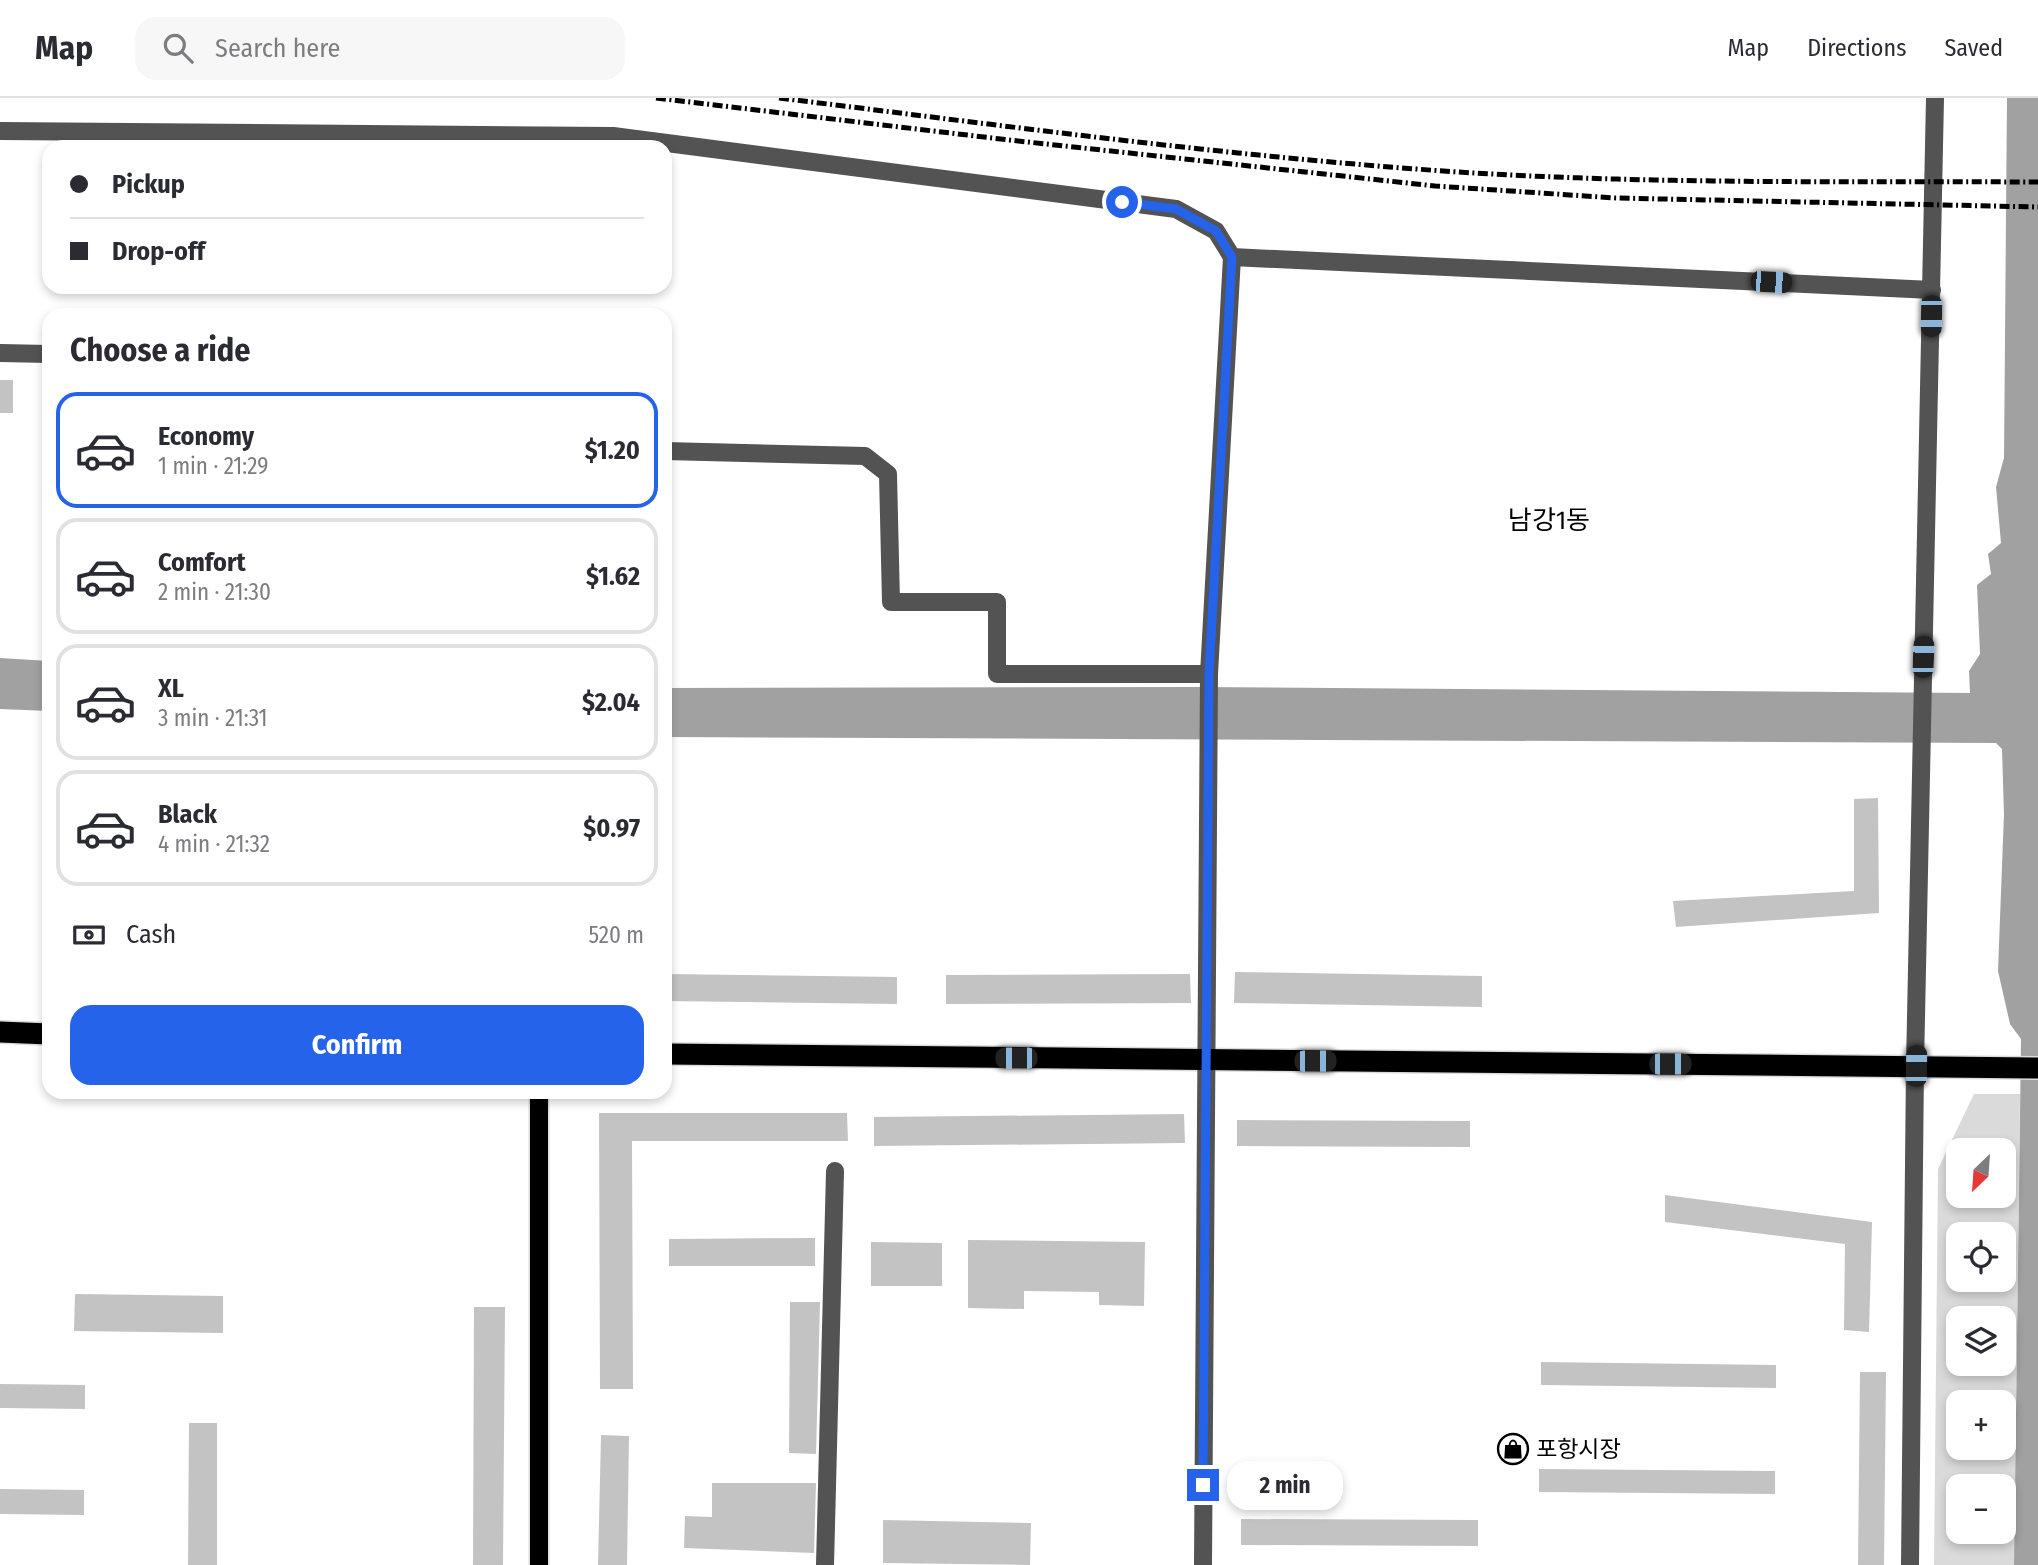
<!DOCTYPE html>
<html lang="en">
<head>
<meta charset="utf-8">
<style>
  :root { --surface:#fff; --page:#f7f7f7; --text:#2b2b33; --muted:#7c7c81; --line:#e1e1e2; --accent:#2563eb }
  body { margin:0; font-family:"Fira Sans Condensed","Noto Sans KR",sans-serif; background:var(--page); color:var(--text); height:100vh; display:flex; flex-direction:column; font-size:26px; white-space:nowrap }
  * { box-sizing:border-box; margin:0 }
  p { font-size:23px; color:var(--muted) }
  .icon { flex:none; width:38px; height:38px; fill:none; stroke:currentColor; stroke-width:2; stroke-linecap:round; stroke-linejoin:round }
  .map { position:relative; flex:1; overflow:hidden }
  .panel { position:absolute; left:42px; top:210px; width:630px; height:791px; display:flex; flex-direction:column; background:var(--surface); border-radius:21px; box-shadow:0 4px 10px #0003 }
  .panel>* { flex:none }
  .guide { position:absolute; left:42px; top:42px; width:630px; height:154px; border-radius:21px; box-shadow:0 4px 10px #0003; display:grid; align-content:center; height:154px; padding:0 28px; background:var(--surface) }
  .needle { width:46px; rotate:205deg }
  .buttons { position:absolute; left:1946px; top:1040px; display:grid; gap:14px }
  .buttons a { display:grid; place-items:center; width:70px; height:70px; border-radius:14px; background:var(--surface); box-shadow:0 4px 10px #0003; font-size:35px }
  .end { position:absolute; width:32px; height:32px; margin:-16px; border:9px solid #2563eb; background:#fff; box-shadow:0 0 0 4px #fff }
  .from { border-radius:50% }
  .bubble { position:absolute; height:49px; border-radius:21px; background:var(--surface); box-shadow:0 4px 10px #0003; font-size:23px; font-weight:700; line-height:49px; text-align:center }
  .car { position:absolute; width:21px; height:42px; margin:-21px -10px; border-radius:9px; box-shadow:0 0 5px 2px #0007; background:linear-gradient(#222 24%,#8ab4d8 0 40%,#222 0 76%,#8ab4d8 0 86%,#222 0) }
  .guide b { display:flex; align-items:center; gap:24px; height:66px; font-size:26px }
  .guide b+b { border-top:2px solid var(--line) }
  .guide i { width:18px; height:18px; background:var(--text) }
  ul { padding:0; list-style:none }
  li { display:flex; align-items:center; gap:21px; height:116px; margin:0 14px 10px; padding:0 14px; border:4px solid var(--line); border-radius:21px }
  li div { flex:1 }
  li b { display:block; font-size:26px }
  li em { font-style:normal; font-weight:700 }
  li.on { border-color:var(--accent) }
  li>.icon { width:63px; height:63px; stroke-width:1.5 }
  h2 { padding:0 28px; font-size:32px; line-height:84px }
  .pay { display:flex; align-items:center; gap:18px; height:77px; padding:0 28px; font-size:26px }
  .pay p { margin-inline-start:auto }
  .button { display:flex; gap:14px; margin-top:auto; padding:14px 28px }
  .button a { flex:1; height:80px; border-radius:21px; background:var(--accent); color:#fff; font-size:28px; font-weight:700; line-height:80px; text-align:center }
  header { display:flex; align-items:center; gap:42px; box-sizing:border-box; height:98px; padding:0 35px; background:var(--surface); border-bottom:2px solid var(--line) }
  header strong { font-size:33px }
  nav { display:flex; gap:38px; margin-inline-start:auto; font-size:24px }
  .search { width:490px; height:63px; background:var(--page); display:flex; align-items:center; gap:18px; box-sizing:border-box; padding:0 24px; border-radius:21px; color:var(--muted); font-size:26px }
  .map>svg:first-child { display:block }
</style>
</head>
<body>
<header>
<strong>Map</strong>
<div class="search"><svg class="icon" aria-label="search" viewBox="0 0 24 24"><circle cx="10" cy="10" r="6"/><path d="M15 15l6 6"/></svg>Search here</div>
<nav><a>Map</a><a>Directions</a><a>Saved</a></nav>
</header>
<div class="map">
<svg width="2038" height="1467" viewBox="0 0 2038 1467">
  <rect width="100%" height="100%" fill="#fff"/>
  <path fill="#dadada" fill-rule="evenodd" d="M1974 996H2020L2014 1467H1934L1938 1071ZM1958 1052H2004V1097H1958ZM1958 1136H2004V1181H1958ZM1958 1220H2004V1265H1958ZM1958 1304H2004V1349H1958ZM1958 1388H2004V1433H1958Z"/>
  <path fill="#a1a1a1" d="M2007 0H2038V1467H2014L2021 941 2010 926 1998 873 2004 716 2002 651 1996 645 665 639V590L1199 589 1970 595 1969 573 1980 556 1977 487 1991 476 1988 456 2001 445 1996 389 2004 360Z
    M0 560 49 563V613L0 611Z"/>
  <path fill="#c3c3c3" d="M0 282H13V315H0Z
    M1878 700 1879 815 1676 829 1673 803 1854 793V701Z
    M1235 874 1482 878V909L1234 905Z
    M665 876 897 879V906L665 903Z
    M1190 876 1191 905 946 906V877Z
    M599 1015H847L848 1043H632L633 1291H600Z
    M1184 1016 1185 1045 874 1048V1019Z
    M1237 1022 1470 1023V1049L1237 1048Z
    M1665 1097 1872 1124 1869 1234 1844 1232 1845 1146 1665 1124Z
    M815 1140V1168H669V1141Z
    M968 1142 1145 1144 1144 1208 1099 1207V1194L1024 1193V1211L968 1210Z
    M871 1144 942 1145V1188H871Z
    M75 1196 223 1198V1235L74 1233Z
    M790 1204H820L816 1356 789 1355Z
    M474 1209H505L503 1467H473Z
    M1541 1264 1776 1267V1290L1541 1287Z
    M1860 1274H1886L1884 1467H1858Z
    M0 1286 85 1287V1311L0 1310Z
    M189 1325H217V1467H188Z
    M601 1337 629 1338 627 1467H598Z
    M1539 1371 1775 1373V1396L1539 1394Z
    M712 1385H816L814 1455 684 1450 685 1418 712 1419Z
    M0 1391 84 1392V1417L0 1416Z
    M1241 1421 1478 1422V1448L1241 1447Z
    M883 1422 1031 1425 1030 1467 883 1465Z"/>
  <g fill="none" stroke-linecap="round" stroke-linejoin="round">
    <g stroke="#dbdbdb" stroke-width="21">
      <path id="major" d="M539 1467V994"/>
    </g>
    <g stroke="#dbdbdb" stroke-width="24">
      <path id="highway" d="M0 934 49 936
        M665 956 2038 970"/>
    </g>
    <path stroke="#535353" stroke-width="18" d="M0 33 613 38 1176 111 1216 133 1232 159 1932 192
      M0 255 49 256
      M665 353 865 358 888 376 891 504H997V576H1209
      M825 1467 835 1073
      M1203 1467 1209 576 1232 159
      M1910 1467 1915 968 1935 0"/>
    <use href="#major" stroke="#000" stroke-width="18"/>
    <use href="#highway" stroke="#000" stroke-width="21"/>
    <path stroke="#000" stroke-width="5" stroke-dasharray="10 3.5 2 3.5" stroke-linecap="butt" d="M656 0 1009 42 1435 88 1616 100 2038 109
      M779 0C991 26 1203 55 1416 71 1623 87 1831 83 2038 84"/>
  </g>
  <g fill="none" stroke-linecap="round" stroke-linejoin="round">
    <path stroke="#2563eb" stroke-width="9" d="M1122 104 1176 111 1216 133 1232 159 1209 576 1203 1387"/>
  </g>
  <defs>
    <g id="shop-ring" transform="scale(1.575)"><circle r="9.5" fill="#fff" stroke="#000" stroke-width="1.5"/><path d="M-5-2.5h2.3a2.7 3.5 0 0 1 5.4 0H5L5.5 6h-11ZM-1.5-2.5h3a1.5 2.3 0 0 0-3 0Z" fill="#000"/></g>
  </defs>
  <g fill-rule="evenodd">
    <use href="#shop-ring" x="1513" y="1351"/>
  </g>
  <g text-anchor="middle" stroke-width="7" stroke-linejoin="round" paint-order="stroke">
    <g font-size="23" fill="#000" stroke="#fff" text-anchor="start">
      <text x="1536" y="1359">포항시장</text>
    </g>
    <g font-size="26" fill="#000" stroke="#fff">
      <text x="1549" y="431">남강1동</text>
    </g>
  </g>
</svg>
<div class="buttons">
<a><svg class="needle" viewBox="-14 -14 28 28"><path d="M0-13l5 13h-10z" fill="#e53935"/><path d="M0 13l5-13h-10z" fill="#7c7c81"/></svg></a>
<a><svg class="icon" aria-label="locate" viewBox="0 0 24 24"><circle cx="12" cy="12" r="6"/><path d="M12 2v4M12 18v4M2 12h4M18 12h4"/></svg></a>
<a><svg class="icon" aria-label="layers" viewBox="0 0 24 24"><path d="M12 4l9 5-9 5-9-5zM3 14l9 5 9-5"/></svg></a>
<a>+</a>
<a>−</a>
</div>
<i class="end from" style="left:1122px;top:104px"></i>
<i class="end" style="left:1203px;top:1387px"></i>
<div class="bubble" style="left:1227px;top:1363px;width:116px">2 min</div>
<i class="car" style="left:1771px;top:184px;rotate:93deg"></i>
<i class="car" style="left:1931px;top:218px;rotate:181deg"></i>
<i class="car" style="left:1923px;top:559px;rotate:2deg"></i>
<i class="car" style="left:1016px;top:960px;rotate:270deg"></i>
<i class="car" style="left:1315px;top:963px;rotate:90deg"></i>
<i class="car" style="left:1670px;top:966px;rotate:90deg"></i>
<i class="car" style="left:1916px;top:968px;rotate:1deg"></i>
<div class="guide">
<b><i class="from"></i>Pickup</b>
<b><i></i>Drop-off</b>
</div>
<section class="panel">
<h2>Choose a ride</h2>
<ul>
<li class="on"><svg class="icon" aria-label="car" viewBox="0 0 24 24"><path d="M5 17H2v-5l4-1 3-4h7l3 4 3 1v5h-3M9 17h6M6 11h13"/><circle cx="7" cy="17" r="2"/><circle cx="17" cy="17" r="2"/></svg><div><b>Economy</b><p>1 min · 21:29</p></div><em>$1.20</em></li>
<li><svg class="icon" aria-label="car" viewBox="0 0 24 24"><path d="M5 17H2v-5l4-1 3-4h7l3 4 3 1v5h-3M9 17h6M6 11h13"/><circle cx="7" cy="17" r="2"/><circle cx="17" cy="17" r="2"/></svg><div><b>Comfort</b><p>2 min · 21:30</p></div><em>$1.62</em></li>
<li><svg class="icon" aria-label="car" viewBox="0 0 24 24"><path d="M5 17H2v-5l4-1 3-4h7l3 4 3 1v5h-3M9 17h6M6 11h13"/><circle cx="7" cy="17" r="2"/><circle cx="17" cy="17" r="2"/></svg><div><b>XL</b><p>3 min · 21:31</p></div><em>$2.04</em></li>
<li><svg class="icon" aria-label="car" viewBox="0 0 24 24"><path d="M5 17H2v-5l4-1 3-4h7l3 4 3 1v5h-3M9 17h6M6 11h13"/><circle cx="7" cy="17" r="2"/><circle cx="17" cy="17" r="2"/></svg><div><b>Black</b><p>4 min · 21:32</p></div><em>$0.97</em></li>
</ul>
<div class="pay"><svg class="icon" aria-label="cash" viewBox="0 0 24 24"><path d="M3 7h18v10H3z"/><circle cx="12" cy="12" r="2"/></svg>Cash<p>520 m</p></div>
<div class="button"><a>Confirm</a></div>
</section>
</div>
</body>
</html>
